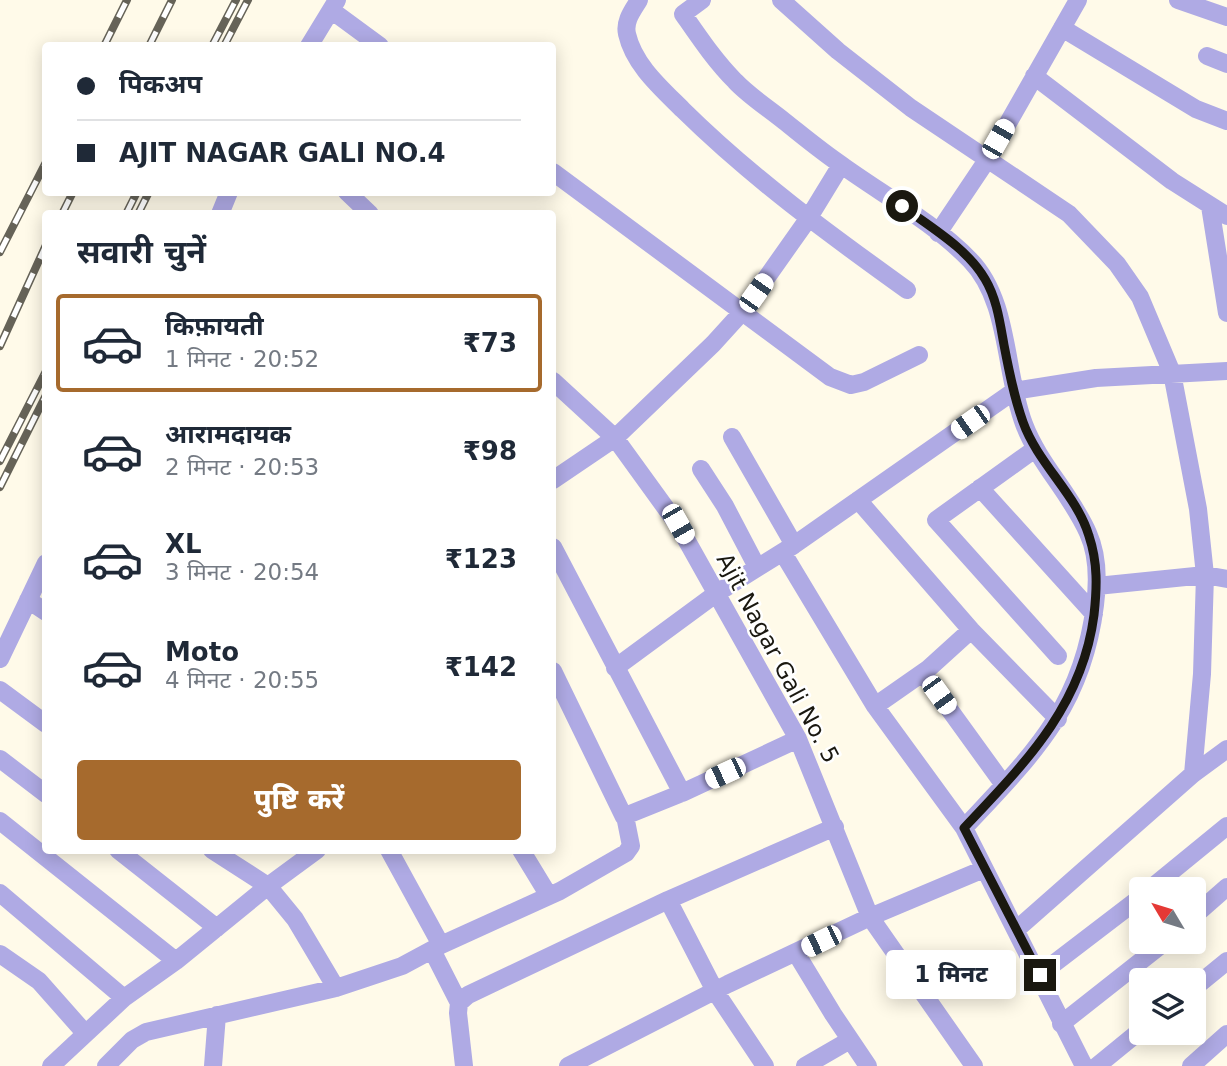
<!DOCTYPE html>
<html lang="hi">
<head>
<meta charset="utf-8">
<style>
  :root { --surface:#fff; --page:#f2f2f3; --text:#1f2937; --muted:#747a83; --line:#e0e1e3; --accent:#a66a2d }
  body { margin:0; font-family:"DejaVu Sans","Noto Sans Devanagari",sans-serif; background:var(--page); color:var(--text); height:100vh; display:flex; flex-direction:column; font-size:26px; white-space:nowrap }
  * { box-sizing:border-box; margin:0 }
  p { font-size:23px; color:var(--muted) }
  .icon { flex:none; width:38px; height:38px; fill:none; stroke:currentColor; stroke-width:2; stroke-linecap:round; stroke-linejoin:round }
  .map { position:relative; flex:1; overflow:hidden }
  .sheet { position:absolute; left:42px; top:210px; width:514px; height:644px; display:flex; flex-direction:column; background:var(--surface); border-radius:7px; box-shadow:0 4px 18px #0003 }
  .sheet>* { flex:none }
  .top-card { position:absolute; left:42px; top:42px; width:514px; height:154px; border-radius:7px; box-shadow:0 4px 18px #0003; display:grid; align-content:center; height:154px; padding:0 35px; background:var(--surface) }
  .needle { width:46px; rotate:308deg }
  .controls { position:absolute; left:1129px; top:877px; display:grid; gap:14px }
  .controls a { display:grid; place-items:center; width:77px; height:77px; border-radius:7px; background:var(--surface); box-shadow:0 4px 18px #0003; font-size:35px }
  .end { position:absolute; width:32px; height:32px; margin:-16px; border:9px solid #1a1810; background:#fff; box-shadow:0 0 0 4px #fff }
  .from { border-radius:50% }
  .bubble { position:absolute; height:49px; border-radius:7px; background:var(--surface); box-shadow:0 4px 18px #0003; font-size:23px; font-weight:800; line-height:49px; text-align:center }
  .car { position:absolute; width:21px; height:42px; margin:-21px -10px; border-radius:9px; box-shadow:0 0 5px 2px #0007; background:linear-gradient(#fff 24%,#345 0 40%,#fff 0 76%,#345 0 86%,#fff 0) }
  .top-card b { display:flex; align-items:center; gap:24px; height:66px; font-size:26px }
  .top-card b+b { border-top:2px solid var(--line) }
  .top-card i { width:18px; height:18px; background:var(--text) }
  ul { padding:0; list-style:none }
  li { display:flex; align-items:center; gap:21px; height:98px; margin:0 14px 10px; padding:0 21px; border:4px solid transparent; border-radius:7px }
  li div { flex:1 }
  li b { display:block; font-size:26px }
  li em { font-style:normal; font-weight:800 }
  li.active { border-color:var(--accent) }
  li>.icon { width:63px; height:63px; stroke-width:1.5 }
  h2 { padding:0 35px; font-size:32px; line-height:84px }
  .action { display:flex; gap:14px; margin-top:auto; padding:14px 35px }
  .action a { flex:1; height:80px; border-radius:7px; background:var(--accent); color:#fff; font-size:28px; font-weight:800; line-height:80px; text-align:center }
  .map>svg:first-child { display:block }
</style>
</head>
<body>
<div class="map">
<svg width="1227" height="1066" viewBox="0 0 1227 1066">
  <rect width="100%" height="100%" fill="#fffae9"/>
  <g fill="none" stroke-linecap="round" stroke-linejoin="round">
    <path stroke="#afaae4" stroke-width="18" d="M639 0C633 10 624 21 627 34 634 65 661 88 683 110 752 178 829 234 907 290
      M702 0 683 14C699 37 715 61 735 81 749 96 768 108 784 121 803 136 822 152 843 166 885 196 934 223 970 260 1010 301 1004 372 1024 424 1039 464 1071 494 1088 533 1098 555 1098 582 1095 605 1082 709 1031 756 964 828
      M781 0 838 51 911 108 1069 214 1117 264 1140 297 1172 373 1198 509 1205 575 1202 674 1193 774
      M1178 0 1227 17
      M331 10 380 46
      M1062 28 1196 109 1227 121
      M309 46 337 0
      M1207 56 1227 64
      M1034 76 1172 181 1227 216
      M553 172 830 377 851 385 864 382 919 355
      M347 192 370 214
      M1210 206 1227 313
      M220 214 229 192
      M938 233 987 160 1078 0
      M553 381 615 438 678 525 798 739 870 917 974 1066
      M732 437 794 545
      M1035 449 936 520 1058 656
      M701 469 725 506 757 567
      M553 480 615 438 713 344 743 311 808 219 841 165
      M980 488 1094 614
      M858 500 971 630 1058 719
      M553 547 682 793
      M783 553 875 706 964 828 1084 1066
      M1097 586 1205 575 1227 579
      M28 600 46 612
      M0 659 46 563
      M615 668 717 593 794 545 1014 391 1096 378 1227 371
      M553 671 624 817
      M923 673 1004 785
      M0 690 46 724
      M875 706 928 669 971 630
      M0 759 46 794
      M0 821 176 961
      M118 850 217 928
      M212 850 268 886 295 919 336 988
      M389 850 441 945
      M521 850 549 896
      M1150 889 1227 826
      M0 893 124 998
      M668 900 715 991 765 1066
      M1194 916 1227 887
      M1017 929 1193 774 1227 749
      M432 950 459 1003 458 1013 464 1066
      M796 953 833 1014 868 1066
      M0 954 39 981 85 1033
      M1039 975 1141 897
      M1194 988 1227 961
      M459 1003 468 995 668 900 835 827
      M1061 1024 1165 942
      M51 1066 124 998 176 961 268 886 317 850
      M106 1066 132 1040 146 1032 336 988 402 966 441 945 560 891 626 853 631 846 625 816 682 793 798 739
      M213 1066 217 1015
      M568 1066 728 984 870 917 984 869
      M805 1066 850 1040
      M1097 1066 1141 1030
      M1191 1066 1227 1034"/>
    <g stroke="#666358" stroke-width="8">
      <path id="rail" d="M104 46 127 0
        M149 46 172 0
        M212 46 236 0
        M224 46 248 0
        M62 214 73 192
        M126 214 137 192
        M138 214 149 192
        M0 252 46 162
        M0 346 46 245
        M0 461 46 371
        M0 487 46 395"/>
    </g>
    <use href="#rail" stroke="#fff" stroke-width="5" stroke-dasharray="16" stroke-linecap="butt"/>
  </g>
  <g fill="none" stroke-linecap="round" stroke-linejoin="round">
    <path stroke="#1a1810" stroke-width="9" d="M902 206C930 227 967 248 985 279 997 299 1000 323 1004 345 1009 371 1014 397 1023 422 1038 464 1077 495 1089 536 1098 563 1097 588 1094 615 1082 707 1024 764 964 828L1040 975"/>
  </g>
  <g text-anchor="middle" stroke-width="5" stroke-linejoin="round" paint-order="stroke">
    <g font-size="23" fill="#1a1810" stroke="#fff">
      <text transform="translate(778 658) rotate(62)" y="8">Ajit Nagar Gali No. 5</text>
    </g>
  </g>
</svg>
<div class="controls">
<a><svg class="needle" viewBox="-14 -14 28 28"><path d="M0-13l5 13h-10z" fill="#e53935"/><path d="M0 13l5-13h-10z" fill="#747a83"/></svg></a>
<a><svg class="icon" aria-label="layers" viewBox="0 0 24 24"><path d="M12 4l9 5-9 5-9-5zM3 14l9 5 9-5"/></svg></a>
</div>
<i class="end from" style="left:902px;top:206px"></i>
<i class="end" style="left:1040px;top:975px"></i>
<div class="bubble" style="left:886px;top:950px;width:130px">1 मिनट</div>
<i class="car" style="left:998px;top:139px;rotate:30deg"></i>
<i class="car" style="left:756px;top:293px;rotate:35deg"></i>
<i class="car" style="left:970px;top:422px;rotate:235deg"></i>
<i class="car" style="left:678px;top:524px;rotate:150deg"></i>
<i class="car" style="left:939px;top:695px;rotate:144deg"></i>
<i class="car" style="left:725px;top:773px;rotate:245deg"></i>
<i class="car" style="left:821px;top:941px;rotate:244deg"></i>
<div class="top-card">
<b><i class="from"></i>पिकअप</b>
<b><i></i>AJIT NAGAR GALI NO.4</b>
</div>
<section class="sheet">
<h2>सवारी चुनें</h2>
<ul>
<li class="active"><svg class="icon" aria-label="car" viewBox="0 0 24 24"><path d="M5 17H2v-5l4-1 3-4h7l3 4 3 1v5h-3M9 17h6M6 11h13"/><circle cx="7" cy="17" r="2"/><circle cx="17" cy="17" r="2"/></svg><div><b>किफ़ायती</b><p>1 मिनट · 20:52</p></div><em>₹73</em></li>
<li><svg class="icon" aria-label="car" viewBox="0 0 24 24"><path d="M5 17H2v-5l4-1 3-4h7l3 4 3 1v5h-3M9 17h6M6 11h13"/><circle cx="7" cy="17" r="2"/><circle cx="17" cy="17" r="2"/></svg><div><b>आरामदायक</b><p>2 मिनट · 20:53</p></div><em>₹98</em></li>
<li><svg class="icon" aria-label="car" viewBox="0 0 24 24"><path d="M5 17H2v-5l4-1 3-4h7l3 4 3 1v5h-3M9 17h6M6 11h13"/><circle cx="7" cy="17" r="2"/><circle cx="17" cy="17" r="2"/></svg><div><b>XL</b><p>3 मिनट · 20:54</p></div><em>₹123</em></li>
<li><svg class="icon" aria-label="car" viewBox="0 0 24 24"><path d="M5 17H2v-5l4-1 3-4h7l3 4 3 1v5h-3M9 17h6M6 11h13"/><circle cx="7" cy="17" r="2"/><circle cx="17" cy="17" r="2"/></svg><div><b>Moto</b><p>4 मिनट · 20:55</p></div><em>₹142</em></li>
</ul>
<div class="action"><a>पुष्टि करें</a></div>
</section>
</div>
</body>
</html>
